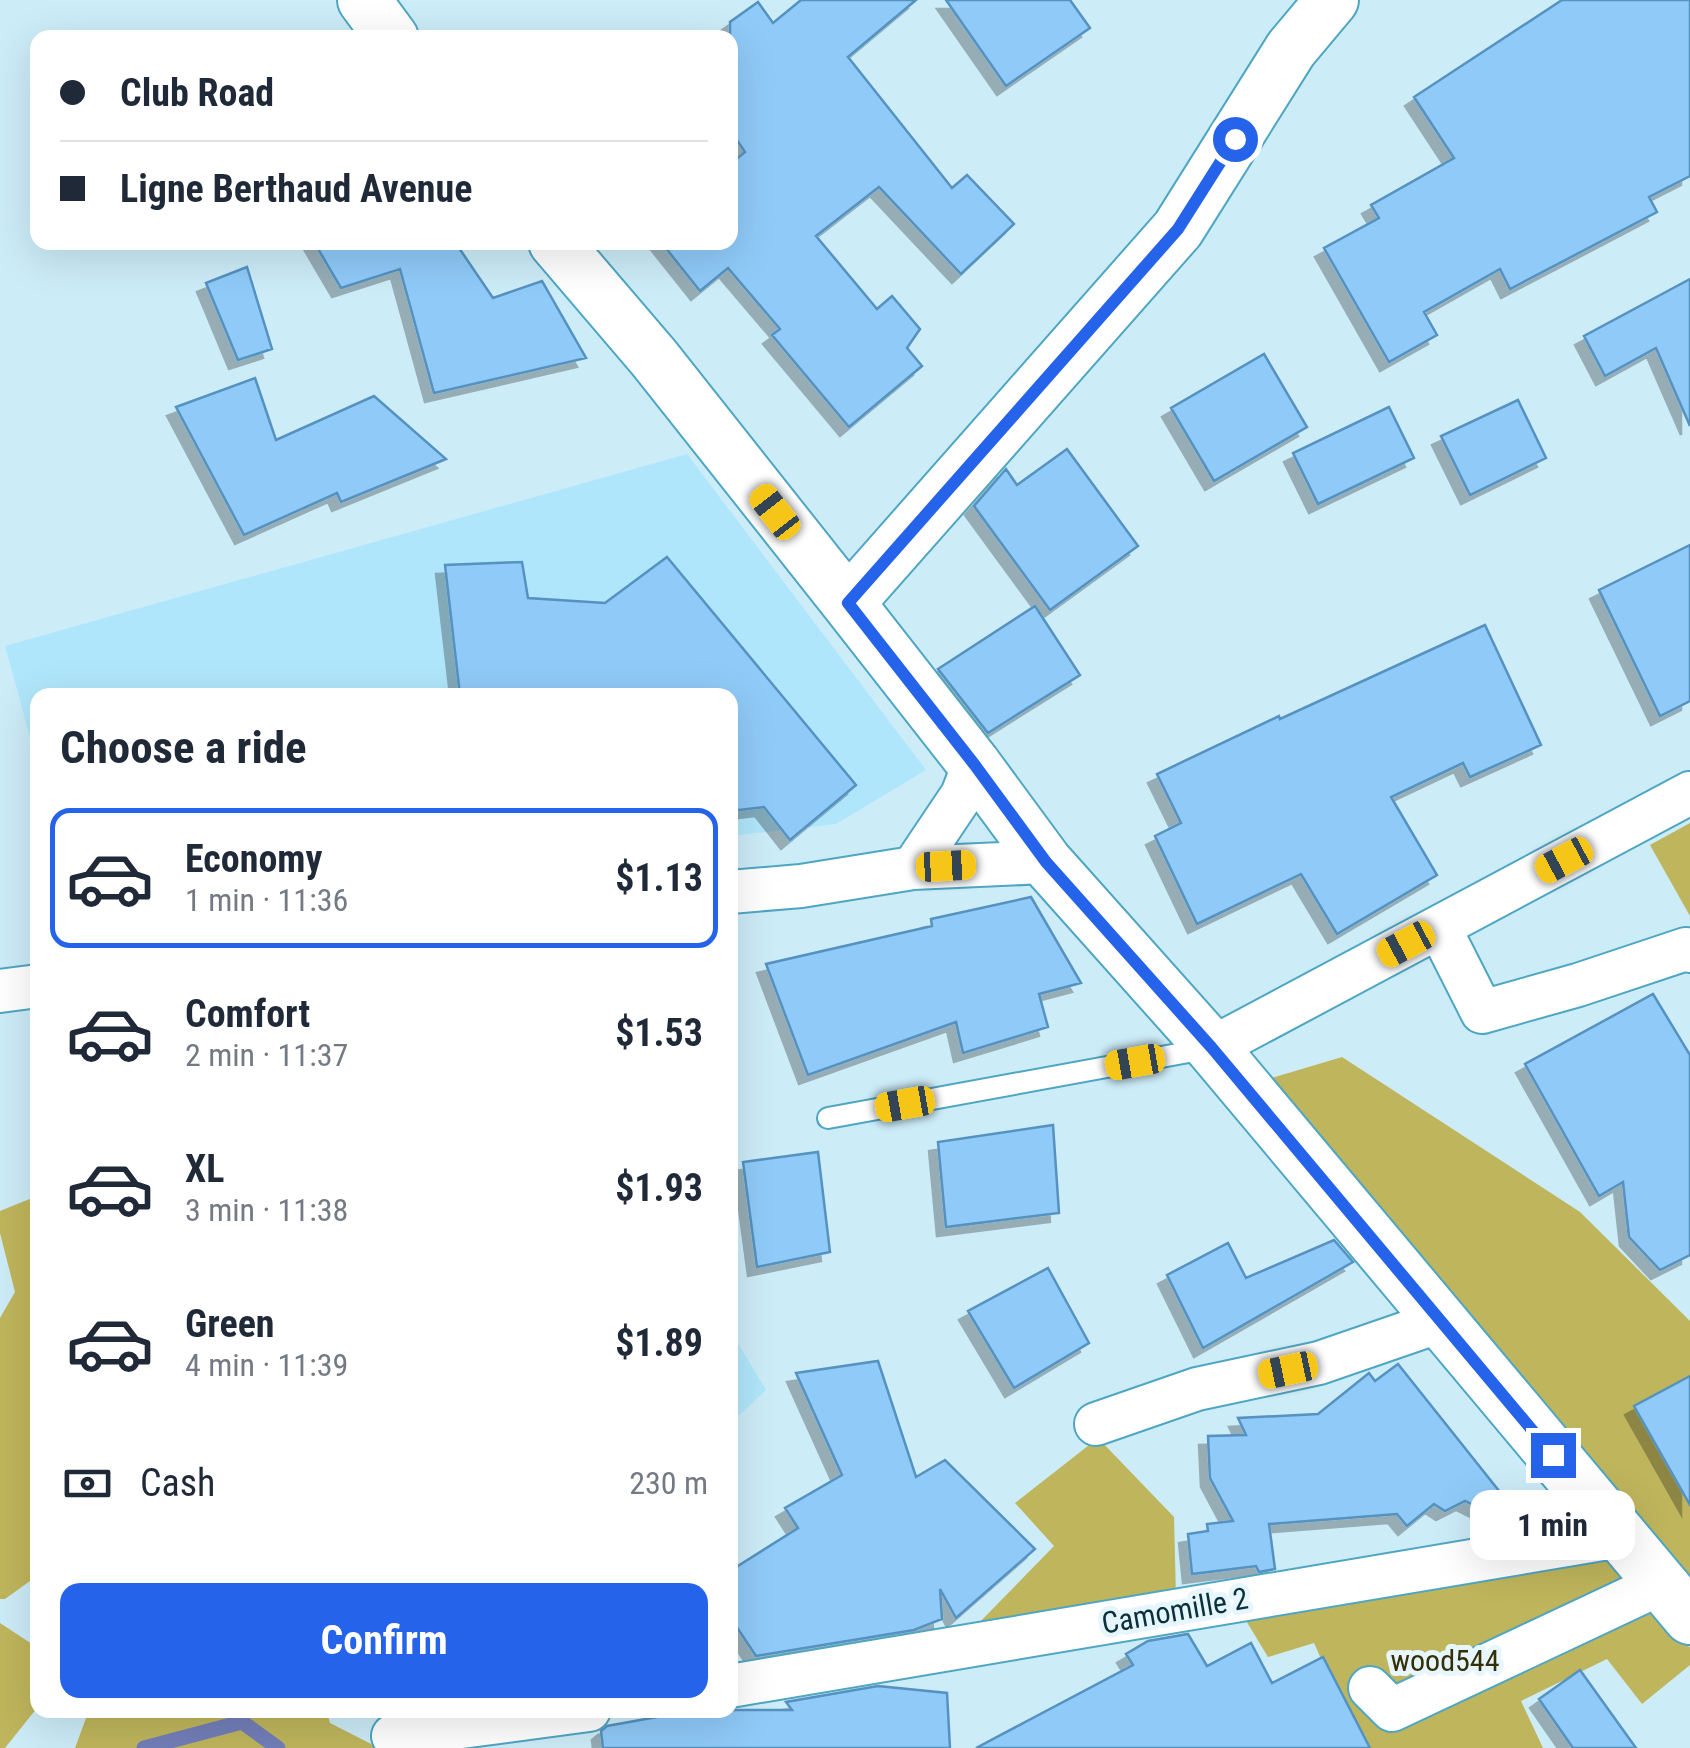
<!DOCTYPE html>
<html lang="en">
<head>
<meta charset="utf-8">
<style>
  :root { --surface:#fff; --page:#f2f2f3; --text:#1f2937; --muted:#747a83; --line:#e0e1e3; --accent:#2563eb }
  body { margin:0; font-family:"Roboto Condensed",sans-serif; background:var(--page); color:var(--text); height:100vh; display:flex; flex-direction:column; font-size:38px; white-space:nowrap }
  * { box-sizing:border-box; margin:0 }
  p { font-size:32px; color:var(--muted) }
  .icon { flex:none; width:55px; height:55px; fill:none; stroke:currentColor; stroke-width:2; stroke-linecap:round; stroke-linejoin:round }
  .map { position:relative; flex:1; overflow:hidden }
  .sheet { position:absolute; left:30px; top:688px; width:708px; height:1030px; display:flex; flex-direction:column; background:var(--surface); border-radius:20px; box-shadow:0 10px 40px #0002 }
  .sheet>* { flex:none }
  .hud { position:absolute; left:30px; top:30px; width:708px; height:220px; border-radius:20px; box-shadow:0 10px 40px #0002; display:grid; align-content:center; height:220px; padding:0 30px; background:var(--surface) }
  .end { position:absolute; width:45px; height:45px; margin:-22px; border:12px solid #2563eb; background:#fff; box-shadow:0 0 0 5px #fff }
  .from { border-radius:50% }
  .bubble { position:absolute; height:70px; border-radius:20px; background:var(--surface); box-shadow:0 10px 40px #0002; font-size:32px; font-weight:700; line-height:70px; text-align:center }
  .car { position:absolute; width:30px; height:60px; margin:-30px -15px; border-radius:12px; box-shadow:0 0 8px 2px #0007; background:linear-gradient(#f5c518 24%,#345 0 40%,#f5c518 0 76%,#345 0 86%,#f5c518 0) }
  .hud b { display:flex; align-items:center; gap:35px; height:95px; font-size:38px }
  .hud b+b { border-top:2px solid var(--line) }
  .hud i { width:25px; height:25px; background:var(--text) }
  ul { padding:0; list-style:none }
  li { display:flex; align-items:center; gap:30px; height:140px; margin:0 20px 15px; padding:0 10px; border:5px solid transparent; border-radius:20px }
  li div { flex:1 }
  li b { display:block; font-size:38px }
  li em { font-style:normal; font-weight:700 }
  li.selected { border-color:var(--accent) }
  li>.icon { width:90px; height:90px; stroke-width:1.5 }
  h2 { padding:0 30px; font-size:45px; line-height:120px }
  .pay { display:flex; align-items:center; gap:25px; height:110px; padding:0 30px; font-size:38px }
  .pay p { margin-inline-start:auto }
  .button { display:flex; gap:20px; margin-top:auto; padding:20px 30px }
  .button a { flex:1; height:115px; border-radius:20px; background:var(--accent); color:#fff; font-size:40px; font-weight:700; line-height:115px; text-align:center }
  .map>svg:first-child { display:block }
</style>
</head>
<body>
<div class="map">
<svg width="1690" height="1748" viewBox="0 0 1690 1748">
  <defs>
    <filter id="shadow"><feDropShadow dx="-9" dy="9" stdDeviation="0" flood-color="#0004"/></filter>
  </defs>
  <rect width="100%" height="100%" fill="#ccecf8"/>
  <path fill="#b0e6fb" d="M687 454 926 770 836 824 730 836V695H38L37 762 5 646Z
    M730 1330 766 1390 730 1424Z"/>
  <path fill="#bfb55c" d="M1690 823V916L1650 845Z
    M1342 1057 1580 1212 1690 1321V1576L1262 1081Z
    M37 1196V1576L5 1599H0V1318L15 1292 0 1233V1211Z
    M1098 1438 1174 1517 1176 1598 974 1628 1054 1546 1015 1503Z
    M1611 1549 1690 1648V1665L1642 1704 1607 1659 1521 1701 1543 1748H1361L1314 1643 1268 1657 1239 1609Z
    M0 1623 35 1646 37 1708 5 1748H0Z
    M89 1710H326L330 1723 379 1748H75Z"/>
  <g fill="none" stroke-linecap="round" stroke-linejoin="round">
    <path stroke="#727eb8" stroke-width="15" d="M144 1748 242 1722 278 1748"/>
  </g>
  <path fill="#8fcaf8" stroke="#5592c0" stroke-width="2.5" filter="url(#shadow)" d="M801 0H916L848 57 952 188 967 175 1014 224 961 274 879 187 816 236 877 309 892 296 920 329 907 348 922 366 849 427 772 335 780 329 728 268 700 291 661 242H730V164L745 152 730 130V22L758 2 773 23Z
    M946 0H1070L1090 28 1006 86Z
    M1562 0H1690V176L1649 197 1657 212 1510 289 1500 269 1424 312 1437 335 1389 362 1324 248 1379 218 1371 205 1454 158 1414 97Z
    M314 242H455L493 298 542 281 586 358 434 393 400 269 341 288Z
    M247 267 272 349 238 360 206 283Z
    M1690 279V426L1656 348 1605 376 1584 336Z
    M1264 354 1307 427 1214 481 1171 408Z
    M255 378 276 440 374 396 446 459 341 502 337 493 244 535 176 407Z
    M1518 400 1546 458 1470 495 1441 436Z
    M1389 407 1414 458 1318 504 1293 453Z
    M1067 449 1138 546 1050 610 974 506 1006 469 1017 485Z
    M1690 545V701L1660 716 1599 590Z
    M667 557 856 785 790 840 764 807 730 811V695H460L445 565 522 562 528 598 605 603Z
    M1035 606 1080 675 988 733 938 669Z
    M1485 625 1541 745 1470 777 1463 763 1391 797 1437 875 1337 934 1301 874 1197 924 1155 836 1181 823 1157 774 1279 716 1280 719Z
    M1031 897 1081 983 1039 994 1048 1027 963 1053 956 1022 808 1075 766 964 932 926 931 919Z
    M1653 994 1690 1055V1255L1660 1270 1629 1237 1623 1182 1599 1196 1525 1064Z
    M1053 1125 1059 1213 946 1227 938 1142Z
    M818 1152 830 1252 757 1267 743 1162Z
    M1334 1240 1353 1262 1203 1348 1167 1275 1228 1243 1246 1278Z
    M1048 1268 1089 1343 1014 1388 968 1311Z
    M878 1361 916 1477 945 1460 1035 1549 956 1618 940 1589 942 1619 914 1630 756 1656 730 1617V1571L798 1528 785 1508 842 1475 796 1373Z
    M1398 1364 1527 1526 1520 1528 1465 1501 1445 1511 1434 1504 1407 1526 1397 1514 1269 1524 1275 1569 1259 1572 1256 1566 1192 1574 1188 1534 1208 1531 1207 1524 1233 1521 1210 1478 1208 1436 1246 1435 1238 1418 1318 1414 1369 1373 1375 1381Z
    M1690 1376V1505L1634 1406Z
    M1188 1634 1207 1666 1251 1643 1272 1683 1323 1657 1370 1748H976L1133 1665 1126 1654 1148 1641Z
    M1580 1670 1636 1748H1573L1539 1699Z
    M878 1686 947 1693 950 1748H603L601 1731 607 1726 696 1710H792L786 1702Z"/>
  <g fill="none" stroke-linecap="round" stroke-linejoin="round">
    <g stroke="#4ea6c3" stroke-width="24">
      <path id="service" d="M828 1118 1205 1049"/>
    </g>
    <g stroke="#4ea6c3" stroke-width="46">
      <path id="minor" d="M913 868 962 795 974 764
        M730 892 801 886 913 868 1046 862
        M1439 927 1482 1012 1578 985 1686 949 1690 951
        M0 991 38 986
        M1212 1048 1690 793
        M1096 1424 1197 1389 1319 1363 1441 1321
        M730 1686 1620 1536
        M1370 1688 1392 1710 1660 1584
        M393 1736 589 1710"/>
    </g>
    <g stroke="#4ea6c3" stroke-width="56">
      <path id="tertiary" d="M364 0 392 38
        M555 242 654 358 848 603 974 764 1046 862 1212 1048 1690 1618
        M848 603 1178 229 1291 49 1332 0"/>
    </g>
    <use href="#service" stroke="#fff" stroke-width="20"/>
    <use href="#minor" stroke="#fff" stroke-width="42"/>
    <use href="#tertiary" stroke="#fff" stroke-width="52"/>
  </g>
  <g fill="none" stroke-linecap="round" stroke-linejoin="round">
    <path stroke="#2563eb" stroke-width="12" d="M1235 139 1178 229 848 603 974 764 1046 862 1212 1048 1553 1455"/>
  </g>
  <g text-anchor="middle" stroke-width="10" stroke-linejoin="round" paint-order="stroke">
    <g font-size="30" fill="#09303c" stroke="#e6f6fc">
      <text transform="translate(1175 1611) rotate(-10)" y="10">Camomille 2</text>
    </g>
    <g font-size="30" fill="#332f07" stroke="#e6f6fc">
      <text x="1445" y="1671">wood544</text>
    </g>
  </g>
</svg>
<i class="end from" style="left:1235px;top:139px"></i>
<i class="end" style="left:1553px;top:1455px"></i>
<div class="bubble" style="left:1470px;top:1490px;width:165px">1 min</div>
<i class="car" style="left:775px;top:512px;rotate:322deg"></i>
<i class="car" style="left:1564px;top:860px;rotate:242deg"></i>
<i class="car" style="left:946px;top:866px;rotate:87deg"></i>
<i class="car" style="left:1406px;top:944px;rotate:242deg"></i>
<i class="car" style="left:1135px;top:1062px;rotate:260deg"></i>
<i class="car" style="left:905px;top:1104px;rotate:260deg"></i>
<i class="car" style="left:1288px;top:1370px;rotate:258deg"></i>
<div class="hud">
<b><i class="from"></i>Club Road</b>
<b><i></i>Ligne Berthaud Avenue</b>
</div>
<section class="sheet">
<h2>Choose a ride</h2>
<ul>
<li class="selected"><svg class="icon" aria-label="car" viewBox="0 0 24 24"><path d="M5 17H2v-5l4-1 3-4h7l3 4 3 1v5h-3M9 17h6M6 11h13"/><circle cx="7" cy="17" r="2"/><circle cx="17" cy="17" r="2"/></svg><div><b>Economy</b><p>1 min · 11:36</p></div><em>$1.13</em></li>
<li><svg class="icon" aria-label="car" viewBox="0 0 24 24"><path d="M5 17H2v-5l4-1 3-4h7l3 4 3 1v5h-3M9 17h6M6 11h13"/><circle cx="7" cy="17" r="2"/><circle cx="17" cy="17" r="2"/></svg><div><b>Comfort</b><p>2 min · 11:37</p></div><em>$1.53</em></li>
<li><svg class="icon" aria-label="car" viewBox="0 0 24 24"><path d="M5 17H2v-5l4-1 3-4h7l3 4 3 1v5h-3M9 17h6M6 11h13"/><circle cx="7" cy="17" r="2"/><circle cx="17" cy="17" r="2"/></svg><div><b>XL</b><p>3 min · 11:38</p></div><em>$1.93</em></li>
<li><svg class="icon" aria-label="car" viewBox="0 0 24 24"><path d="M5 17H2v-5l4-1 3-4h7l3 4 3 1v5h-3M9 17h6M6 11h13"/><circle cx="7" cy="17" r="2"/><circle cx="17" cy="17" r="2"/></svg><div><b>Green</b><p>4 min · 11:39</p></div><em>$1.89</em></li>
</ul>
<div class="pay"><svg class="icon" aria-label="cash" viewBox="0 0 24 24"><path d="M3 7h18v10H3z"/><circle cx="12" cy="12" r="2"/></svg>Cash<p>230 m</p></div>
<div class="button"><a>Confirm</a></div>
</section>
</div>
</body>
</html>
